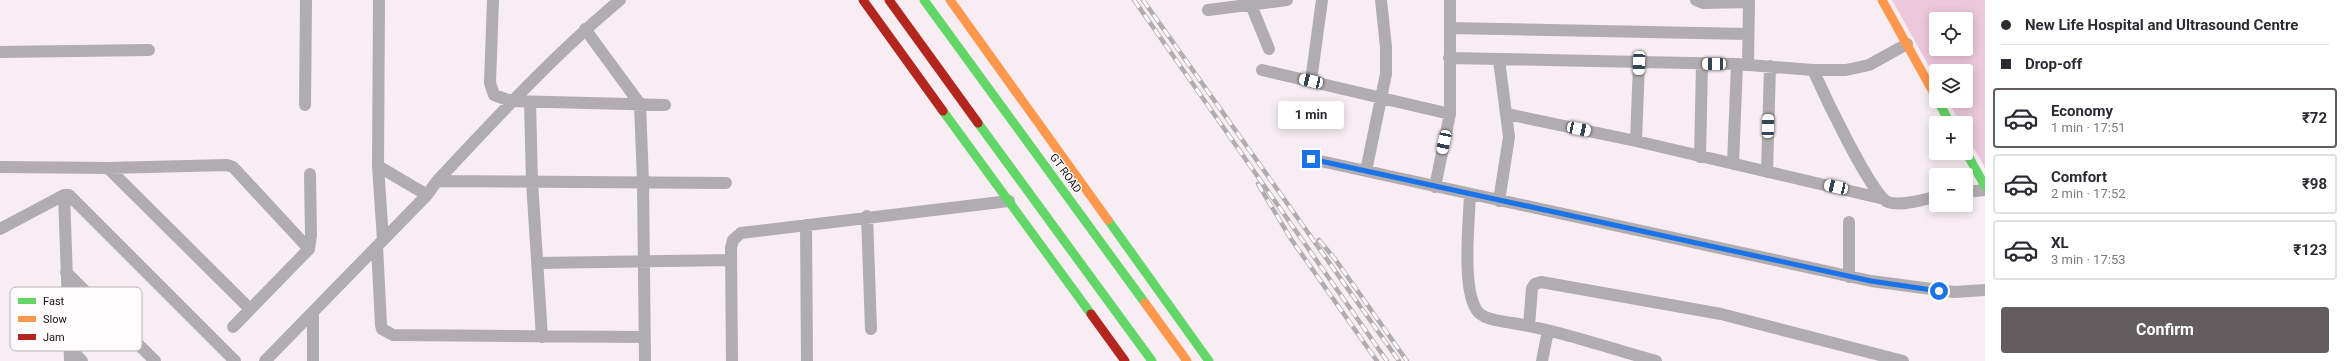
<!DOCTYPE html>
<html lang="en">
<head>
<meta charset="utf-8">
<style>
  :root { --surface:#fff; --page:#f2f2f3; --text:#2b2b33; --muted:#7c7c81; --line:#e1e1e2; --accent:#645d60 }
  body { margin:0; font-family:Roboto,sans-serif; background:var(--page); color:var(--text); height:100vh; display:flex; flex-direction:column; font-size:15px; white-space:nowrap }
  * { box-sizing:border-box; margin:0 }
  p { font-size:13px; color:var(--muted) }
  .icon { flex:none; width:22px; height:22px; fill:none; stroke:currentColor; stroke-width:2; stroke-linecap:round; stroke-linejoin:round }
  .map { position:relative; flex:1; overflow:hidden }
  .details { display:flex; flex-direction:column; background:var(--surface); width:360px }
  .details>* { flex:none }
  .guide { display:grid; align-content:center; height:88px; padding:0 16px; background:var(--surface) }
  .tools { position:absolute; left:1929px; top:12px; display:grid; gap:8px }
  .tools a { display:grid; place-items:center; width:44px; height:44px; border-radius:4px; background:var(--surface); box-shadow:0 2px 10px #0003; font-size:20px }
  .end { position:absolute; width:18px; height:18px; margin:-9px; border:5px solid #1a73e8; background:#fff; box-shadow:0 0 0 2px #fff }
  .from { border-radius:50% }
  .bubble { position:absolute; height:28px; border-radius:4px; background:var(--surface); box-shadow:0 2px 10px #0003; font-size:13px; font-weight:700; line-height:28px; text-align:center }
  .car { position:absolute; width:12px; height:24px; margin:-12px -6px; border-radius:5px; box-shadow:0 0 3px 1px #0007; background:linear-gradient(#fff 24%,#345 0 40%,#fff 0 76%,#345 0 86%,#fff 0) }
  .guide b { display:flex; align-items:center; gap:14px; height:38px; font-size:15px }
  .guide b+b { border-top:1px solid var(--line) }
  .guide i { width:10px; height:10px; background:var(--text) }
  ul { padding:0; list-style:none }
  li { display:flex; align-items:center; gap:12px; height:60px; margin:0 8px 6px; padding:0 8px; border:2px solid var(--line); border-radius:4px }
  li div { flex:1 }
  li b { display:block; font-size:15px }
  li em { font-style:normal; font-weight:700 }
  li.on { border-color:var(--accent) }
  li>.icon { width:36px; height:36px; stroke-width:1.5 }
  .primary-button { display:flex; gap:8px; margin-top:auto; padding:8px 16px }
  .primary-button a { flex:1; height:46px; border-radius:4px; background:var(--accent); color:#fff; font-size:16px; font-weight:700; line-height:46px; text-align:center }
  main { display:flex; flex:1; min-height:0 }
  .map>svg:first-child { display:block }
</style>
</head>
<body>
<main>
<div class="map">
<svg width="1985" height="361" viewBox="0 0 1985 361">
  <rect width="100%" height="100%" fill="#f7edf2"/>
  <path fill="#edc8db" fill-rule="evenodd" d="M1892 0H1985V168L1966 134V123H1960L1948 101H1966V71H1936V79ZM1936 19H1966V49H1936Z"/>
  <g fill="none" stroke-linecap="round" stroke-linejoin="round">
    <path stroke="#b1acaf" stroke-width="12" d="M379 0 378 166 427 195
      M493 0 490 83 494 95 511 101 665 105
      M1696 0 1703 3 1749 2 1748 64
      M1251 5 1269 49
      M1208 10 1287 0
      M1450 28 1748 34
      M585 29 640 104 643 182 645 361
      M0 52 149 50
      M1449 58 1737 64 1813 70H1846L1869 65 1907 44
      M1499 60 1509 137 1499 201
      M1262 70 1450 114
      M1813 70C1822 90 1872 197 1888 202 1901 207 1923 199 1936 197
      M1311 81 1322 0
      M530 102 532 182 542 337
      M305 105 306 0
      M1507 114 1636 141 1880 198
      M1636 141 1639 63
      M1700 157 1702 64
      M1311 159 1871 281 1954 292 1985 290
      M1733 164 1737 64
      M378 166 383 240
      M0 167 108 168 227 165 233 167 309 249
      M108 168 250 309
      M1366 171 1386 74V47L1381 0
      M1767 172 1770 66
      M437 181 726 183
      M1435 187 1450 114V0
      M1966 192 1985 190
      M1470 194C1469 222 1462 286 1476 309 1482 320 1501 321 1512 323 1561 331 1609 348 1656 361
      M64 195 70 361
      M867 216 871 329
      M806 225 807 361
      M0 229 64 195H69L235 361
      M377 246 381 325 382 329 393 335 644 337
      M538 263 730 260
      M66 272 155 361
      M1849 277V222
      M1529 326 1532 288 1535 284 1541 282 1721 314 1903 361
      M233 327 309 249 311 235 310 174
      M70 348 82 361
      M265 361 427 195 437 181C496 118 554 55 620 0
      M313 361V312
      M732 361 731 248 733 240 741 233 1009 201
      M1542 361 1548 331"/>
    <path stroke="#63d668" stroke-width="9" d="M924 0 1145 303
      M1938 101 1950 123
      M943 111 1091 314
      M978 123 1152 361
      M1966 152 1985 186
      M1108 220 1209 361"/>
    <path stroke="#ff974d" stroke-width="9" d="M950 0 1108 220
      M1882 0 1936 97
      M1145 303 1187 361"/>
    <path stroke="#b3261e" stroke-width="9" d="M863 0 943 111
      M889 0 978 123
      M1091 314 1125 361"/>
    <g stroke="#b1acae" stroke-width="4.5">
      <path id="rail" d="M1134 0 1387 361
        M1143 0 1399 361
        M1258 184 1291 239 1377 361
        M1319 240 1335 259 1407 361"/>
    </g>
    <use href="#rail" stroke="#fefbfd" stroke-width="3" stroke-dasharray="9" stroke-linecap="butt"/>
  </g>
  <g fill="none" stroke-linecap="round" stroke-linejoin="round">
    <path stroke="#1a73e8" stroke-width="5" d="M1311 159 1871 281 1939 291"/>
  </g>
  <g text-anchor="middle" stroke-width="3" stroke-linejoin="round" paint-order="stroke">
    <g font-size="11" fill="#150f12" stroke="#fefbfd">
      <text transform="translate(1066 173) rotate(54)" y="4">GT ROAD</text>
    </g>
  </g>
  <rect x="10" y="287" width="132" height="64" rx="6" fill="#fefbfd" stroke="#b8b4b6" stroke-width="1"/>
  <rect x="18" y="298" width="18" height="6" fill="#63d668"/>
  <rect x="18" y="316" width="18" height="6" fill="#ff974d"/>
  <rect x="18" y="334" width="18" height="6" fill="#b3261e"/>
  <g font-size="11" fill="#150f12">
    <text x="43" y="305">Fast</text>
    <text x="43" y="323">Slow</text>
    <text x="43" y="341">Jam</text>
  </g>
</svg>
<div class="tools">
<a><svg class="icon" aria-label="locate" viewBox="0 0 24 24"><circle cx="12" cy="12" r="6"/><path d="M12 2v4M12 18v4M2 12h4M18 12h4"/></svg></a>
<a><svg class="icon" aria-label="layers" viewBox="0 0 24 24"><path d="M12 4l9 5-9 5-9-5zM3 14l9 5 9-5"/></svg></a>
<a>+</a>
<a>−</a>
</div>
<i class="end from" style="left:1939px;top:291px"></i>
<i class="end" style="left:1311px;top:159px"></i>
<div class="bubble" style="left:1278px;top:101px;width:66px">1 min</div>
<i class="car" style="left:1639px;top:63px;rotate:182deg"></i>
<i class="car" style="left:1714px;top:64px;rotate:270deg"></i>
<i class="car" style="left:1311px;top:81px;rotate:283deg"></i>
<i class="car" style="left:1768px;top:126px;rotate:1deg"></i>
<i class="car" style="left:1579px;top:129px;rotate:102deg"></i>
<i class="car" style="left:1444px;top:142px;rotate:192deg"></i>
<i class="car" style="left:1836px;top:187px;rotate:283deg"></i>
</div>
<section class="details">
<div class="guide">
<b><i class="from"></i>New Life Hospital and Ultrasound Centre</b>
<b><i></i>Drop-off</b>
</div>
<ul>
<li class="on"><svg class="icon" aria-label="car" viewBox="0 0 24 24"><path d="M5 17H2v-5l4-1 3-4h7l3 4 3 1v5h-3M9 17h6M6 11h13"/><circle cx="7" cy="17" r="2"/><circle cx="17" cy="17" r="2"/></svg><div><b>Economy</b><p>1 min · 17:51</p></div><em>₹72</em></li>
<li><svg class="icon" aria-label="car" viewBox="0 0 24 24"><path d="M5 17H2v-5l4-1 3-4h7l3 4 3 1v5h-3M9 17h6M6 11h13"/><circle cx="7" cy="17" r="2"/><circle cx="17" cy="17" r="2"/></svg><div><b>Comfort</b><p>2 min · 17:52</p></div><em>₹98</em></li>
<li><svg class="icon" aria-label="car" viewBox="0 0 24 24"><path d="M5 17H2v-5l4-1 3-4h7l3 4 3 1v5h-3M9 17h6M6 11h13"/><circle cx="7" cy="17" r="2"/><circle cx="17" cy="17" r="2"/></svg><div><b>XL</b><p>3 min · 17:53</p></div><em>₹123</em></li>
</ul>
<div class="primary-button"><a>Confirm</a></div>
</section>
</main>
</body>
</html>
